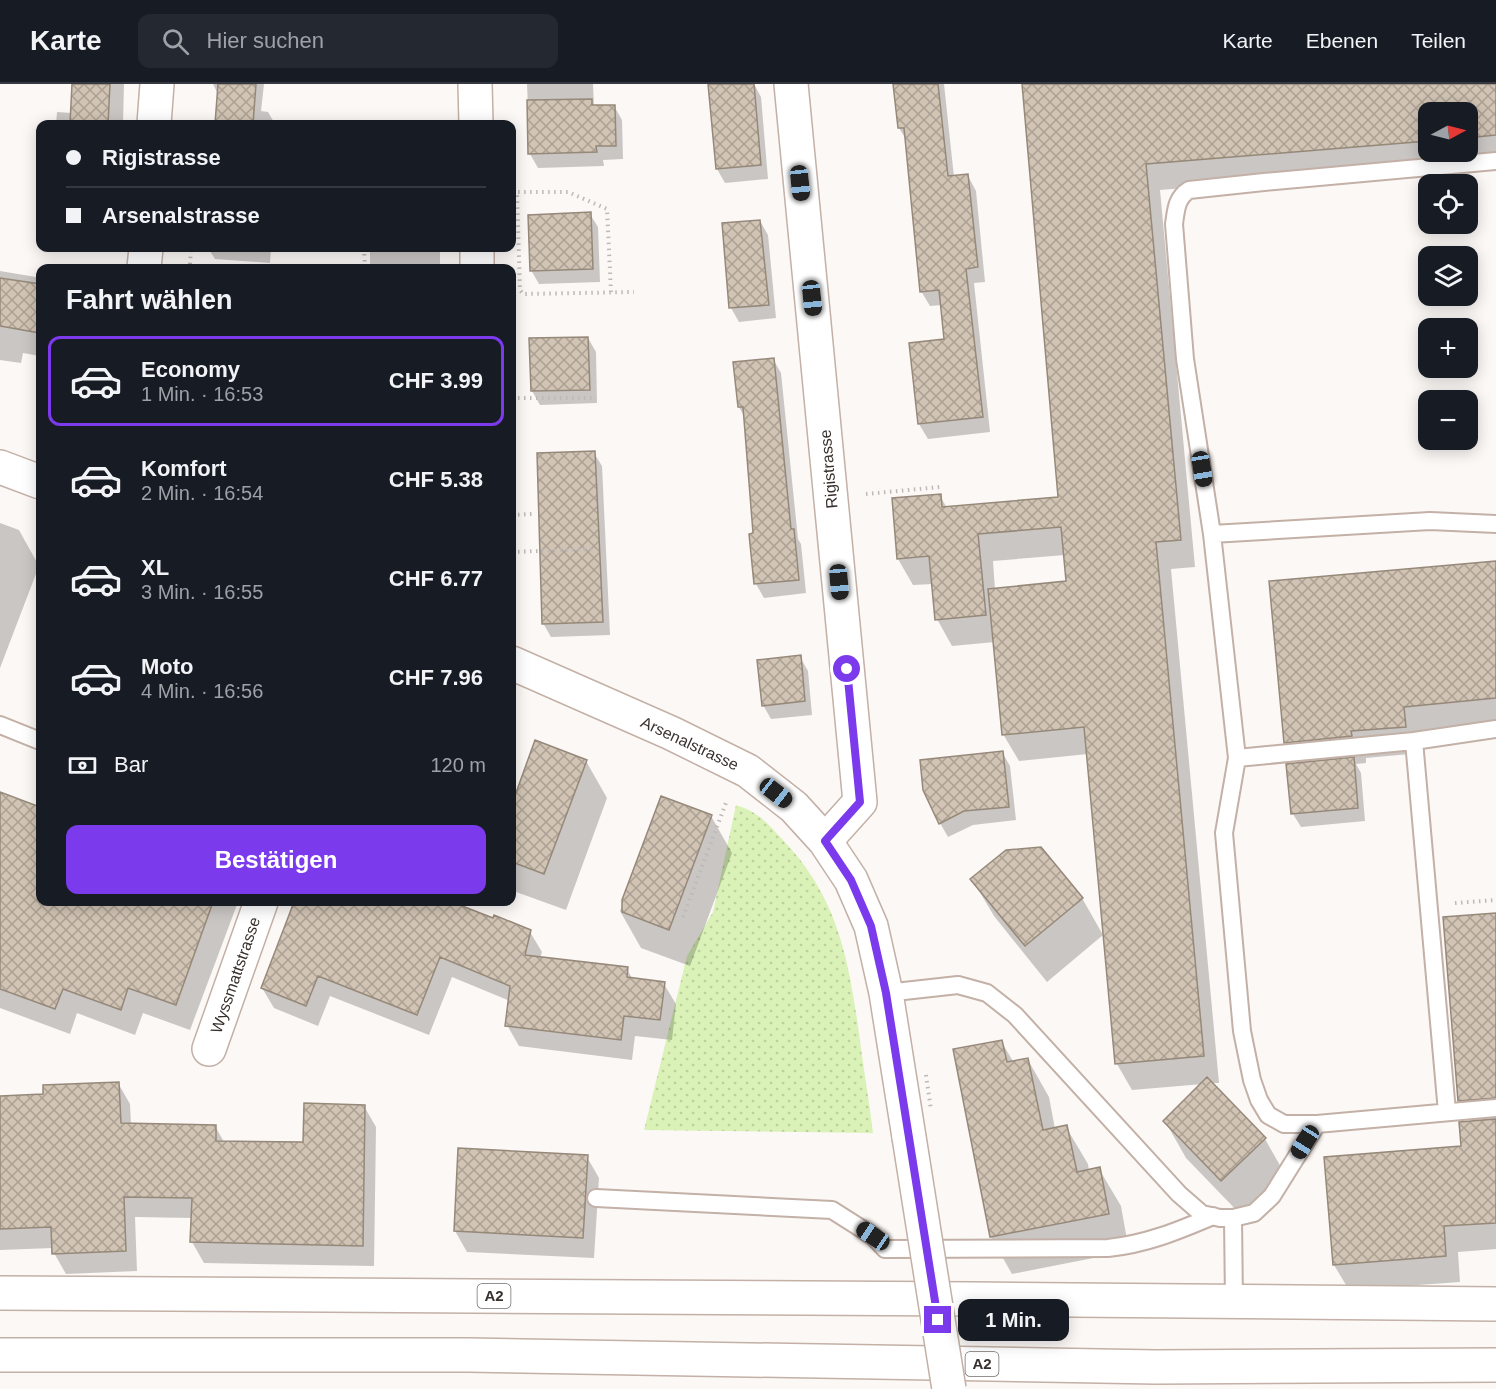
<!DOCTYPE html>
<html lang="de">
<head>
<meta charset="utf-8">
<style>
  :root { --surface:#171b24; --page:#242831; --text:#f1f3f6; --muted:#9ea1a6; --line:#363941; --accent:#7c3aed }
  body { margin:0; font-family:Helvetica,sans-serif; background:var(--page); color:var(--text); height:100vh; display:flex; flex-direction:column; font-size:22px; white-space:nowrap }
  * { box-sizing:border-box; margin:0 }
  p { font-size:20px; color:var(--muted) }
  .icon { flex:none; width:33px; height:33px; fill:none; stroke:currentColor; stroke-width:2; stroke-linecap:round; stroke-linejoin:round }
  .map { position:relative; flex:1; overflow:hidden }
  .drawer { position:absolute; left:36px; top:180px; width:480px; height:642px; display:flex; flex-direction:column; background:var(--surface); border-radius:12px; box-shadow:0 3px 15px #0003 }
  .drawer>* { flex:none }
  .hud { position:absolute; left:36px; top:36px; width:480px; height:132px; border-radius:12px; box-shadow:0 3px 15px #0003; display:grid; align-content:center; height:132px; padding:0 30px; background:var(--surface) }
  .needle { width:39px; rotate:83deg }
  .controls { position:absolute; left:1418px; top:18px; display:grid; gap:12px }
  .controls a { display:grid; place-items:center; width:60px; height:60px; border-radius:12px; background:var(--surface); box-shadow:0 3px 15px #0003; font-size:30px }
  .end { position:absolute; width:27px; height:27px; margin:-14px; border:8px solid #7c3aed; background:#fff; box-shadow:0 0 0 3px #fff }
  .from { border-radius:50% }
  .bubble { position:absolute; height:42px; border-radius:12px; background:var(--surface); box-shadow:0 3px 15px #0003; font-size:20px; font-weight:700; line-height:42px; text-align:center }
  .car { position:absolute; width:18px; height:36px; margin:-18px -9px; border-radius:8px; box-shadow:0 0 4px 2px #0007; background:linear-gradient(#222 24%,#8ab4d8 0 40%,#222 0 76%,#8ab4d8 0 86%,#222 0) }
  .hud b { display:flex; align-items:center; gap:21px; height:57px; font-size:22px }
  .hud b+b { border-top:2px solid var(--line) }
  .hud i { width:15px; height:15px; background:var(--text) }
  ul { padding:0; list-style:none }
  li { display:flex; align-items:center; gap:18px; height:90px; margin:0 12px 9px; padding:0 18px; border:3px solid transparent; border-radius:12px }
  li div { flex:1 }
  li b { display:block; font-size:22px }
  li em { font-style:normal; font-weight:700 }
  li.current { border-color:var(--accent) }
  li>.icon { width:54px; height:54px; stroke-width:1.5 }
  h2 { padding:0 30px; font-size:27px; line-height:72px }
  .pay { display:flex; align-items:center; gap:15px; height:66px; padding:0 30px; font-size:22px }
  .pay p { margin-inline-start:auto }
  .action { display:flex; gap:12px; margin-top:auto; padding:12px 30px }
  .action a { flex:1; height:69px; border-radius:12px; background:var(--accent); color:#fff; font-size:24px; font-weight:700; line-height:69px; text-align:center }
  header { display:flex; align-items:center; gap:36px; box-sizing:border-box; height:84px; padding:0 30px; background:var(--surface); border-bottom:2px solid var(--line) }
  header strong { font-size:28px }
  nav { display:flex; gap:33px; margin-inline-start:auto; font-size:21px }
  .search { width:420px; height:54px; background:var(--page); display:flex; align-items:center; gap:15px; box-sizing:border-box; padding:0 21px; border-radius:12px; color:var(--muted); font-size:22px }
  .map>svg:first-child { display:block }
</style>
</head>
<body>
<header>
<strong>Karte</strong>
<div class="search"><svg class="icon" aria-label="search" viewBox="0 0 24 24"><circle cx="10" cy="10" r="6"/><path d="M15 15l6 6"/></svg>Hier suchen</div>
<nav><a>Karte</a><a>Ebenen</a><a>Teilen</a></nav>
</header>
<div class="map">
<svg width="1496" height="1305" viewBox="0 0 1496 1305">
  <defs>
    <pattern id="grass-dots" width="8" height="8" patternUnits="userSpaceOnUse" patternTransform="scale(1.5)"><rect width="8" height="8" fill="#daf2b7"/><path d="M2 2h.1M6 6h.1" fill="none" stroke="#bcd09e" stroke-width="1.8" stroke-linecap="round"/></pattern>
    <pattern id="building-cross-hatch" width="8" height="8" patternUnits="userSpaceOnUse" patternTransform="scale(1.5)"><rect width="8" height="8" fill="#d2c4b4"/><path d="M0 0l8 8M0 8l8-8" fill="none" stroke="#aba093"/></pattern>
  </defs>
  <rect width="100%" height="100%" fill="#fcf8f6"/>
  <path fill="url(#grass-dots)" d="M736 721C760 729 766 738 783 756 838 814 848 873 859 949 863 982 869 1016 873 1049L644 1046 687 872 713 828Z"/>
  <path fill="#0003" fill-rule="evenodd" d="M74 0H124L123 40H56L57 28 72 29Z
    M213 0H264L261 27 268 28 275 40H216L219 12Z
    M527 0H593L594 23 614 22 622 36 623 75 603 76 604 82 538 84 530 70Z
    M738 0H754L761 13 768 95 725 99 717 85Z
    M895 0H944L954 93 968 92 976 107 985 198 974 199 990 348 928 355 919 340 911 260 946 256 942 221 930 222 921 207 907 57 899 44Z
    M1023 0H1496V79L1160 106 1195 483 1171 485 1219 999H1211L1265 1055 1286 1092 1243 1133 1186 1074 1165 1037 1203 1000 1132 1006 1117 980 1088 670 1019 677 1003 650 995 558 952 562 937 535 933 500 913 501 898 475 940 412 947 424 1060 415ZM1428 28H1467V68H1428ZM1065 471 1067 499 995 506 993 477Z
    M590 130 598 143 600 198 539 200 531 186Z
    M760 137 768 151 776 234 739 238 731 224Z
    M208 164H271L270 179 215 175Z
    M370 164H440V184H370Z
    M0 187 36 193 40 197V272L23 269 21 279 0 276Z
    M588 254 596 268 597 319 540 321 532 307Z
    M773 275 781 289 798 455 801 460 806 509 764 514 756 500 750 451 755 450 745 334 739 323 735 280Z
    M594 369 602 382 610 551 551 553 543 539Z
    M0 439 19 446 39 482 0 584Z
    M1496 478V642L1419 649 1421 669 1366 674V679L1356 680 1361 689 1365 737 1301 743 1293 730 1298 680 1286 658Z
    M800 573 808 587 812 631 771 635 763 621Z
    M536 658 586 677 607 714 566 826 516 808 512 800V725Z
    M1002 668 1010 682 1016 736 973 741 948 753 940 739Z
    M0 709 40 724V818H238L190 946 143 929 135 951 77 929 70 950 0 924Z
    M661 714 711 732 732 769 690 882 641 864 620 827Z
    M972 795 1082 814 1103 851 1047 898 994 832Z
    M296 818H396L415 825 418 818H447L530 848 542 868 540 874 627 885 633 896 664 900 676 920 672 956 635 952 632 976 519 962 507 941 510 917 452 893 429 951 330 912 318 942 274 924 262 904Z
    M1496 830V1165L1458 1168 1460 1198 1349 1206 1334 1181 1462 1064 1472 1038 1459 1016Z
    M1001 957 1014 979 1028 976 1049 1013 1055 1045 1066 1043 1088 1080 1089 1087 1099 1085 1121 1122 1129 1167 1012 1190 991 1153Z
    M118 999 130 1020 131 1041 215 1042 224 1058 305 1060 364 1022 376 1043 374 1182 204 1179 192 1158V1134L135 1133 137 1187 66 1190 54 1169 53 1164 0 1166V1013L45 1012Z
    M460 1066 587 1073 599 1094 594 1174 467 1168 455 1147Z"/>
  <path fill="url(#building-cross-hatch)" stroke="#96897a" stroke-width="1.5" d="M72 0H110L108 40H70Z
    M218 0H256L253 40H215Z
    M708 0H754L761 81 716 85Z
    M893 0H938L948 92 968 90 978 183 966 185 983 333 918 340 909 259 944 255 939 206 920 208 904 44H898Z
    M1022 0H1496V51L1467 54V28H1428V57L1146 80 1181 456 1156 458 1204 972 1115 980 1084 643 1002 651 988 505 1066 497 1061 443 978 450 986 531 935 536 929 472 897 475 892 414 941 410 942 423 1058 413Z
    M592 15V21H615L616 62H596L597 68 528 70 527 16Z
    M591 128 593 185 530 187 528 131Z
    M760 136 769 221 729 224 722 139Z
    M0 194 40 200V249L0 242Z
    M588 253 590 306 531 307 529 254Z
    M774 274 791 445H794L799 496 754 500 749 450 753 449 743 323H738L733 278Z
    M595 367 603 538 542 540 537 369Z
    M1496 477V614L1404 623 1406 643 1351 647 1352 652 1284 659 1269 497Z
    M801 571 805 617 762 622 757 576Z
    M535 656 587 676 544 790 512 778V720Z
    M1003 667 1009 723 964 727 939 740 923 706 920 676Z
    M1354 673 1358 724 1291 730 1286 680Z
    M0 708 40 723V818H213L176 921 128 904 121 926 63 905 55 925 0 905Z
    M661 712 712 731 669 846 622 828V816Z
    M1041 763 1083 814 1025 862 970 795 1006 766Z
    M294 818H452L493 834 494 831 531 846 525 871 628 883 627 893 665 898 660 936 624 932 621 956 505 942 510 902 440 873 417 931 318 892 306 922 261 904Z
    M1496 829V1014L1458 1017 1443 833Z
    M1002 956 1007 978 1028 974 1043 1046 1067 1041 1077 1088 1100 1083 1109 1130 990 1153 953 965Z
    M1207 993 1266 1054 1221 1097 1163 1037Z
    M119 998 121 1039 216 1041V1057L303 1058 304 1019 365 1021 363 1162 190 1158 192 1114 124 1113 126 1167 52 1170 51 1143 0 1145V1012L43 1010V1001Z
    M1496 1035V1139L1444 1142 1446 1172 1333 1181 1324 1073 1461 1062 1459 1038Z
    M458 1064 588 1071 583 1154 454 1147Z"/>
  <g fill="none" stroke-linecap="round" stroke-linejoin="round">
    <g stroke="#c3b0a6" stroke-width="20">
      <path id="service" d="M1496 77 1264 98 1189 106C1176 114 1176 127 1174 140L1185 275 1212 450 1237 674 1224 749 1242 947 1252 996 1259 1016 1268 1031 1284 1040H1317L1496 1024
        M1212 450 1430 437 1496 440
        M0 641 40 657
        M1414 657 1447 1028
        M1237 674 1414 657 1496 645
        M886 909 958 901 987 909 1015 931 1179 1110 1202 1130 1220 1134H1233L1254 1129 1272 1112 1317 1040
        M596 1114 832 1126 873 1152 885 1165 1108 1164C1146 1160 1178 1147 1213 1132
        M1233 1134 1234 1218"/>
    </g>
    <g stroke="#c3b0a6" stroke-width="36">
      <path id="minor" d="M475 0 476 40
        M791 0 860 718 825 757
        M154 40 157 0
        M477 164V184
        M144 184 146 164
        M0 383 40 398
        M512 579 671 649 748 687 794 723 825 757 851 796 871 842 886 909 909 1053
        M209 965 261 818"/>
    </g>
    <g stroke="#c3b0a6" stroke-width="36">
      <path id="motorway" d="M0 1209 971 1215 1496 1220
        M0 1271H469L1156 1283 1496 1281"/>
    </g>
    <path stroke="#beb9b7" stroke-width="4" stroke-dasharray="1.5 4.5" stroke-linecap="butt" d="M364 164 365 184
      M190 180 191 164
      M611 208 607 125 568 108H517L520 206 523 210 634 208
      M512 314H592
      M866 410 940 403
      M512 431 532 430
      M512 468 595 465
      M1455 819 1496 816
      M683 833 727 716"/>
    <use href="#service" stroke="#fff" stroke-width="16"/>
    <use href="#minor" stroke="#fff" stroke-width="33"/>
    <use href="#motorway" stroke="#fff" stroke-width="33"/>
    <g stroke="#c3b0a6" stroke-width="36" stroke-linecap="butt">
      <path id="minor-bridge" d="M909 1053 949 1305"/>
    </g>
    <path stroke="#beb9b7" stroke-width="4" stroke-dasharray="1.5 4.5" stroke-linecap="butt" d="M926 991 931 1026"/>
    <use href="#minor-bridge" stroke="#fff" stroke-width="33"/>
  </g>
  <g fill="none" stroke-linecap="round" stroke-linejoin="round">
    <path stroke="#7c3aed" stroke-width="8" d="M847 585 860 718 825 757 851 796 871 842 886 909 938 1236"/>
  </g>
  <g text-anchor="middle" stroke-width="4.5" stroke-linejoin="round" paint-order="stroke">
    <g fill="#fff" stroke="#736e6b" stroke-width="1.5">
      <rect x="477.5" y="1200" width="33" height="24" rx="4.5"/>
      <rect x="965.5" y="1268" width="33" height="24" rx="4.5"/>
    </g>
    <g font-size="15" font-weight="bold" fill="#37302c">
      <text x="494" y="1217">A2</text>
      <text x="982" y="1285">A2</text>
    </g>
    <g font-size="16" fill="#37302c" stroke="#fff">
      <text transform="translate(828 385) rotate(-95)" y="6">Rigistrasse</text>
      <text transform="translate(690 659) rotate(25)" y="6">Arsenalstrasse</text>
      <text transform="translate(235 891) rotate(-71)" y="6">Wyssmattstrasse</text>
    </g>
  </g>
</svg>
<div class="controls">
<a><svg class="needle" viewBox="-14 -14 28 28"><path d="M0-13l5 13h-10z" fill="#e53935"/><path d="M0 13l5-13h-10z" fill="#9ea1a6"/></svg></a>
<a><svg class="icon" aria-label="locate" viewBox="0 0 24 24"><circle cx="12" cy="12" r="6"/><path d="M12 2v4M12 18v4M2 12h4M18 12h4"/></svg></a>
<a><svg class="icon" aria-label="layers" viewBox="0 0 24 24"><path d="M12 4l9 5-9 5-9-5zM3 14l9 5 9-5"/></svg></a>
<a>+</a>
<a>−</a>
</div>
<i class="end from" style="left:847px;top:585px"></i>
<i class="end" style="left:938px;top:1236px"></i>
<div class="bubble" style="left:958px;top:1215px;width:111px">1 Min.</div>
<i class="car" style="left:800px;top:99px;rotate:174deg"></i>
<i class="car" style="left:812px;top:214px;rotate:174deg"></i>
<i class="car" style="left:1202px;top:385px;rotate:171deg"></i>
<i class="car" style="left:839px;top:498px;rotate:175deg"></i>
<i class="car" style="left:776px;top:709px;rotate:128deg"></i>
<i class="car" style="left:1305px;top:1058px;rotate:212deg"></i>
<i class="car" style="left:873px;top:1152px;rotate:304deg"></i>
<div class="hud">
<b><i class="from"></i>Rigistrasse</b>
<b><i></i>Arsenalstrasse</b>
</div>
<section class="drawer">
<h2>Fahrt wählen</h2>
<ul>
<li class="current"><svg class="icon" aria-label="car" viewBox="0 0 24 24"><path d="M5 17H2v-5l4-1 3-4h7l3 4 3 1v5h-3M9 17h6M6 11h13"/><circle cx="7" cy="17" r="2"/><circle cx="17" cy="17" r="2"/></svg><div><b>Economy</b><p>1 Min. · 16:53</p></div><em>CHF 3.99</em></li>
<li><svg class="icon" aria-label="car" viewBox="0 0 24 24"><path d="M5 17H2v-5l4-1 3-4h7l3 4 3 1v5h-3M9 17h6M6 11h13"/><circle cx="7" cy="17" r="2"/><circle cx="17" cy="17" r="2"/></svg><div><b>Komfort</b><p>2 Min. · 16:54</p></div><em>CHF 5.38</em></li>
<li><svg class="icon" aria-label="car" viewBox="0 0 24 24"><path d="M5 17H2v-5l4-1 3-4h7l3 4 3 1v5h-3M9 17h6M6 11h13"/><circle cx="7" cy="17" r="2"/><circle cx="17" cy="17" r="2"/></svg><div><b>XL</b><p>3 Min. · 16:55</p></div><em>CHF 6.77</em></li>
<li><svg class="icon" aria-label="car" viewBox="0 0 24 24"><path d="M5 17H2v-5l4-1 3-4h7l3 4 3 1v5h-3M9 17h6M6 11h13"/><circle cx="7" cy="17" r="2"/><circle cx="17" cy="17" r="2"/></svg><div><b>Moto</b><p>4 Min. · 16:56</p></div><em>CHF 7.96</em></li>
</ul>
<div class="pay"><svg class="icon" aria-label="cash" viewBox="0 0 24 24"><path d="M3 7h18v10H3z"/><circle cx="12" cy="12" r="2"/></svg>Bar<p>120 m</p></div>
<div class="action"><a>Bestätigen</a></div>
</section>
</div>
</body>
</html>
